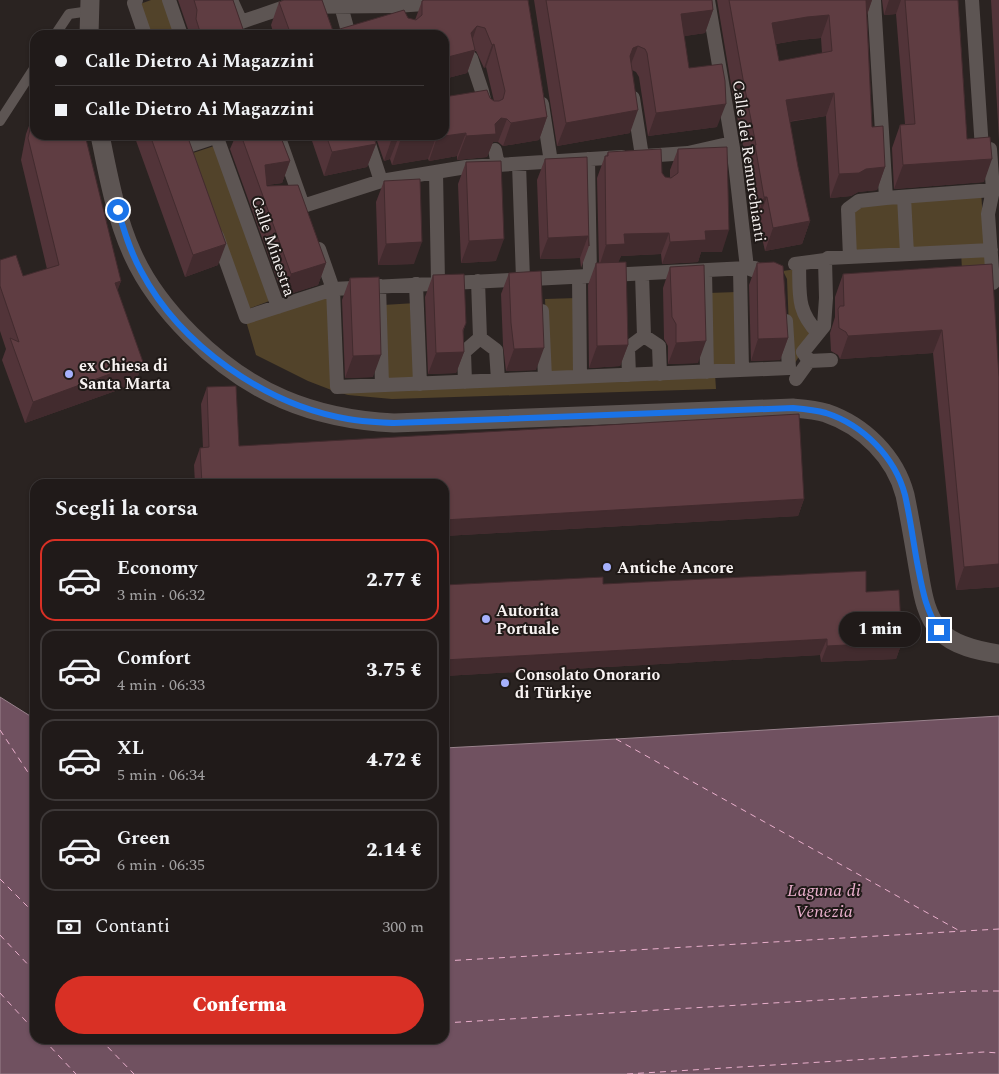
<!DOCTYPE html>
<html lang="it">
<head>
<meta charset="utf-8">
<style>
  :root { --surface:#201a19; --page:#2d2726; --text:#f1f3f6; --muted:#a2a1a2; --line:#3d3838; --accent:#d93025 }
  body { margin:0; font-family:Spectral,serif; background:var(--page); color:var(--text); height:100vh; display:flex; flex-direction:column; font-size:19px; white-space:nowrap }
  * { box-sizing:border-box; margin:0 }
  p { font-size:16px; color:var(--muted) }
  .icon { flex:none; width:28px; height:28px; fill:none; stroke:currentColor; stroke-width:2; stroke-linecap:round; stroke-linejoin:round }
  .map { position:relative; flex:1; overflow:hidden }
  .details { position:absolute; left:30px; top:479px; width:419px; height:565px; display:flex; flex-direction:column; background:var(--surface); border-radius:15px; box-shadow:0 1px 4px #0004,0 0 0 1px var(--line) }
  .details>* { flex:none }
  .guide { position:absolute; left:30px; top:30px; width:419px; height:110px; border-radius:15px; box-shadow:0 1px 4px #0004,0 0 0 1px var(--line); display:grid; align-content:center; height:110px; padding:0 25px; background:var(--surface) }
  .end { position:absolute; width:22px; height:22px; margin:-11px; border:6px solid #1a73e8; background:#fff; box-shadow:0 0 0 2px #fff }
  .from { border-radius:50% }
  .bubble { position:absolute; height:35px; border-radius:18px; background:var(--surface); box-shadow:0 1px 4px #0004,0 0 0 1px var(--line); font-size:16px; font-weight:800; line-height:35px; text-align:center }
  .guide b { display:flex; align-items:center; gap:18px; height:48px; font-size:19px }
  .guide b+b { border-top:1px solid var(--line) }
  .guide i { width:12px; height:12px; background:var(--text) }
  ul { padding:0; list-style:none }
  li { display:flex; align-items:center; gap:15px; height:82px; margin:0 10px 8px; padding:0 15px; border:2px solid var(--line); border-radius:15px }
  li div { flex:1 }
  li b { display:block; font-size:19px }
  li em { font-style:normal; font-weight:800 }
  li.selected { border-color:var(--accent) }
  li>.icon { width:45px; height:45px; stroke-width:1.5 }
  h2 { padding:0 25px; font-size:22px; line-height:60px }
  .pay { display:flex; align-items:center; gap:12px; height:55px; padding:0 25px; font-size:19px }
  .pay p { margin-inline-start:auto }
  .button { display:flex; gap:10px; margin-top:auto; padding:10px 25px }
  .button a { flex:1; height:58px; border-radius:30px; background:var(--accent); color:#fff; font-size:20px; font-weight:800; line-height:58px; text-align:center }
  .map>svg:first-child { display:block }
</style>
</head>
<body>
<div class="map">
<svg width="999" height="1074" viewBox="0 0 999 1074">
  <rect width="100%" height="100%" fill="#2a2321"/>
  <path fill="#52432a" d="M151 0H167L179 35H151L140 4Z
    M217 145 272 300 248 309 193 153Z
    M981 191 985 249 999 400 963 289 961 251 850 257 848 209Z
    M796 269 813 334 793 366 791 378 787 279 783 271Z
    M737 292 740 368H711L708 293Z
    M321 294 332 300 335 387 715 374 716 389 392 399 348 395 334 391 308 381 256 355 246 321Z
    M577 298 579 374 548 376 545 299Z
    M416 303 418 380 386 381 383 305Z"/>
  <path fill="#705160" stroke="#99828c" d="M0 697 35 719V1039H444V748L616 739 999 716V1074H0Z"/>
  <g fill="none" stroke-linecap="round" stroke-linejoin="round">
    <path stroke="#e9afcc" stroke-width="1" stroke-dasharray="6 5" stroke-linecap="butt" d="M0 730 35 783
      M616 739 958 930
      M0 879 35 914
      M0 935 35 972
      M444 961 999 929
      M0 993 35 1031
      M444 1023 971 991H999
      M43 1039 76 1074
      M100 1039 134 1074
      M161 1039 162 1040 189 1039
      M627 1074 984 1052 999 1053"/>
    <path stroke="#5d5553" stroke-width="10" d="M55 35 69 14 90 11
      M0 121 35 67"/>
    <path stroke="#5d5553" stroke-width="14" d="M136 0 134 3 145 35
      M169 0 181 35
      M231 0 241 22 285 7 396 6 438 3
      M708 0 734 154 747 268H755
      M874 0 886 198 993 190
      M972 0 982 149H990L993 190 988 214 993 283
      M341 6 349 35
      M471 58 482 91 486 108
      M633 98 642 156
      M542 104 551 162
      M216 135 278 307
      M278 135 302 203
      M366 135 381 181
      M185 147 221 135
      M495 150 498 165
      M644 156 688 153 732 143
      M588 159 590 276
      M519 164 523 279
      M436 172 438 282
      M904 197 907 254
      M303 206 381 181 466 167 622 157
      M217 236 246 317 333 289 747 268 772 277
      M319 249 333 289 337 387 789 368 786 321
      M850 257 848 209 859 201 886 198
      M825 260 828 258 991 250
      M795 264 825 260 826 298 824 326 803 352 809 361 831 360
      M799 264C800 294 796 310 818 333
      M740 269 742 370
      M705 271 707 372
      M642 274 644 336
      M579 277 580 377
      M478 281 480 338 496 350 498 380
      M416 284 420 384
      M379 286 382 385
      M542 311 545 378
      M644 336 659 346 660 374
      M629 375 628 348 644 336
      M796 379 809 361
      M465 382 464 352 480 338"/>
    <path stroke="#5d5553" stroke-width="19" d="M89 35 90 0
      M100 135C108 175 116 218 133 255 147 286 167 311 191 335 249 393 312 419 394 423L793 408C804 409 816 410 826 413 864 426 895 457 905 495 910 519 914 543 918 567 922 588 924 614 940 631 954 646 979 651 999 654"/>
  </g>
  <path fill="#523439" fill-rule="evenodd" d="M178 0H233L245 35H189V32Z
    M528 0 547 117 539 140 503 146 498 142H493L487 157 457 160V156L429 161 428 159 392 165 390 159 384 161 375 135H444L490 98 494 101 486 67 484 68 476 51H475L467 73 444 79V35H274L271 25 279 2 333 31 408 18 415 20 422 1Z
    M534 0H712L713 10 705 33 684 36 689 68 717 127 648 136 639 77 636 72 632 70 630 133 557 146Z
    M717 0H872L867 15 872 127 885 167 877 190 858 192 851 196 830 198 826 116 789 122 798 167 810 221 802 244 765 251 758 220H756L746 168 747 165 734 102ZM821 38 822 53 779 61 776 44 799 40Z
    M882 0H958L967 139 984 182 894 189 892 148 900 125 905 124 896 14 884 15Z
    M991 0H999V140Z
    M34 112 121 281 117 290 143 362 135 384 25 423 2 360 6 349 0 331V260L23 276 47 269 21 160 26 134Z
    M134 135H187L218 265 185 277Z
    M236 135H280L290 161 282 183 267 185V186L326 263 318 285 283 296 230 149Z
    M310 135H373L376 144 367 167 324 176Z
    M678 149 722 252H701L698 262 662 264 661 254 621 256 618 262 628 345 620 366 589 368 588 285 596 263H599L597 178 605 156H606L608 152 662 173 665 177 670 178V170Z
    M587 157 589 246 581 268 580 258 540 259 537 180 545 159Z
    M466 162 496 261 461 263 458 184Z
    M384 181 414 264 378 265 376 202Z
    M757 263 788 338 780 360 751 361 749 285Z
    M992 264 999 587 956 590 933 353 840 359 838 355 831 351 830 333 835 317V297L843 274Z
    M670 267 698 363 668 364V346L664 339 663 288Z
    M509 273 536 370 506 371 503 345 501 294Z
    M433 275 466 323 463 332 464 352 456 373 428 374 425 297Z
    M350 278 373 377 345 378 342 300Z
    M207 387 239 446 804 499 798 516 444 536V484H195L194 465 200 448H203L201 404Z
    M603 584 866 592 902 642 896 659 821 662 820 655 444 676V585Z"/>
  <path fill="#422b2e" d="M864 0H872L866 17Z
    M889 0H901L896 14 884 15Z
    M713 10 705 33 672 38 681 14Z
    M829 15 821 38 799 40 763 46 772 23 807 17Z
    M477 26 469 50H475L467 73 444 79V58Z
    M494 44 486 67 484 68 492 45Z
    M638 46 629 69 621 79 633 48Z
    M834 93 826 116 777 123 786 100Z
    M726 104 717 127 648 136 656 113Z
    M638 110 630 133 557 146 566 123Z
    M547 117 539 140 503 146 511 123Z
    M501 118 507 119 498 142H493L487 157 457 160 466 136 495 124Z
    M466 133 457 156 429 161 437 137Z
    M437 135 428 159 392 165 400 141Z
    M399 136 390 159 384 161 392 138Z
    M376 144 367 167 324 176 332 152Z
    M992 159 984 182 894 189 903 165Z
    M290 161 282 183 259 186 265 165Z
    M885 167 877 190 858 192 851 196 830 198 839 174 866 169Z
    M764 197H767L758 220H756Z
    M810 221 802 244 765 251 773 228Z
    M729 230 722 252H701L698 262 662 264 670 242 705 231Z
    M669 233 661 254 621 256 617 266 599 267 606 245 624 234Z
    M588 236 580 258 540 259 548 238Z
    M504 239 496 261 461 263 469 241Z
    M422 242 414 264 378 265 386 244Z
    M226 244 218 265 185 277 193 255Z
    M326 263 318 285 283 296 291 274Z
    M121 281 113 303 115 283Z
    M942 330 933 353 840 359 848 336Z
    M788 338 780 360 751 361 758 339Z
    M706 341 698 363 668 364 676 343Z
    M628 345 620 366 589 368 597 346Z
    M544 348 536 370 506 371 514 349Z
    M464 352 456 373 428 374 436 353Z
    M381 355 373 377 345 378 353 356Z
    M143 362 135 384 25 423 33 402Z
    M804 499 798 516 444 536V520Z
    M999 564V587L956 590 964 567Z
    M827 639 820 655 444 676V660Z
    M902 642 896 659 821 662 827 646Z"/>
  <path fill="#5f3d42" stroke="#422b2e" fill-rule="evenodd" d="M194 0H233L245 35H201L196 19 197 10Z
    M284 0H322L333 31 404 10 408 18 416 20 422 15V1L424 0H528L547 117 511 123 507 119 501 118 495 124 496 134 466 136V133L437 137V135L400 141 399 136 392 138 391 135H444V97L487 90 490 98 494 101H499L503 99 505 91 494 44 492 45 485 28 477 26 471 33 475 50 444 58V35H291L279 2Z
    M546 0H712L713 10 681 14 689 68 722 64 725 81 726 104 656 113 647 53 645 49 638 46 633 48 630 56 638 110 566 123Z
    M729 0H866L872 127 883 126 885 167 866 169 859 173 839 174 834 93 786 100 798 167 810 221 773 228 767 197H764L755 145H756L743 79ZM829 15 832 51 779 61 772 23 807 17Z
    M905 0H958L967 139 990 137 992 159 903 165 900 125 915 124Z
    M34 112H35V135H85L121 281 115 283 143 362 33 402 10 338 19 342 0 286V260L16 255 23 276 59 265 28 138Z
    M150 135H187L226 244 193 255Z
    M241 135H280L290 161 265 165 267 186 298 185 326 263 291 274Z
    M326 135H373L376 144 332 152Z
    M727 147 729 230 705 231 706 240 670 242 669 233 624 234 625 244 606 245 605 156H608V152L661 149 662 173 665 177 671 178 678 173V149Z
    M587 157 589 246 588 236 548 238 545 159Z
    M501 161 504 239 469 241 466 162Z
    M420 179 422 242 386 244 384 181Z
    M626 262 628 345 597 346 596 263Z
    M774 262 783 266 788 338 758 339 757 263Z
    M992 264 999 377V564L964 567 942 330 848 336 846 332 839 328 838 309 840 306H844L843 274Z
    M704 265 706 341 676 343V324L672 317 670 267Z
    M541 271 544 348 514 349 511 323 509 273Z
    M464 274 466 323 463 330 464 352 436 353 433 275Z
    M379 277 381 355 353 356 350 278Z
    M236 386 239 446 799 414 804 499 444 520V484H202L200 448 209 447 207 387Z
    M866 571V592L899 590 902 642 827 646V639L444 660V585L603 577V584Z"/>
  <g fill="none" stroke-linecap="round" stroke-linejoin="round">
    <path stroke="#1a73e8" stroke-width="6" d="M118 210C124 231 130 251 141 271 180 345 265 405 348 419 363 422 378 422 394 423L793 408C804 409 815 410 826 413 863 425 895 457 905 495 910 517 913 540 917 562 922 587 925 609 939 630"/>
  </g>
  <g fill="#a6b1fc" stroke="#201a18" stroke-width="2">
    <circle cx="69" cy="374" r="5"/>
    <circle cx="607" cy="567" r="5"/>
    <circle cx="486" cy="619" r="5"/>
    <circle cx="505" cy="683" r="5"/>
  </g>
  <g text-anchor="middle" stroke-width="4" stroke-linejoin="round" paint-order="stroke">
    <g font-size="16" fill="#f8f3f2" stroke="#201a18">
      <text transform="translate(750 161) rotate(82)" y="6">Calle dei Remurchianti</text>
      <text transform="translate(274 246) rotate(71)" y="6">Calle Minestra</text>
    </g>
    <g font-size="16" font-weight="bold" fill="#f8f3f2" stroke="#201a18" text-anchor="start">
      <text x="79" y="371">ex Chiesa di<tspan x="79" dy="18">Santa Marta</tspan></text>
      <text x="617" y="573">Antiche Ancore</text>
      <text x="496" y="616">Autorita<tspan x="496" dy="18">Portuale</tspan></text>
      <text x="515" y="680">Consolato Onorario<tspan x="515" dy="18">di Türkiye</tspan></text>
    </g>
    <g font-size="18" font-style="italic" fill="#e9afcc" stroke="#201a18">
      <text x="824" y="896">Laguna di<tspan x="824" dy="21">Venezia</tspan></text>
    </g>
  </g>
</svg>
<i class="end from" style="left:118px;top:210px"></i>
<i class="end" style="left:939px;top:630px"></i>
<div class="bubble" style="left:839px;top:612px;width:82px">1 min</div>
<div class="guide">
<b><i class="from"></i>Calle Dietro Ai Magazzini</b>
<b><i></i>Calle Dietro Ai Magazzini</b>
</div>
<section class="details">
<h2>Scegli la corsa</h2>
<ul>
<li class="selected"><svg class="icon" aria-label="car" viewBox="0 0 24 24"><path d="M5 17H2v-5l4-1 3-4h7l3 4 3 1v5h-3M9 17h6M6 11h13"/><circle cx="7" cy="17" r="2"/><circle cx="17" cy="17" r="2"/></svg><div><b>Economy</b><p>3 min · 06:32</p></div><em>2.77 €</em></li>
<li><svg class="icon" aria-label="car" viewBox="0 0 24 24"><path d="M5 17H2v-5l4-1 3-4h7l3 4 3 1v5h-3M9 17h6M6 11h13"/><circle cx="7" cy="17" r="2"/><circle cx="17" cy="17" r="2"/></svg><div><b>Comfort</b><p>4 min · 06:33</p></div><em>3.75 €</em></li>
<li><svg class="icon" aria-label="car" viewBox="0 0 24 24"><path d="M5 17H2v-5l4-1 3-4h7l3 4 3 1v5h-3M9 17h6M6 11h13"/><circle cx="7" cy="17" r="2"/><circle cx="17" cy="17" r="2"/></svg><div><b>XL</b><p>5 min · 06:34</p></div><em>4.72 €</em></li>
<li><svg class="icon" aria-label="car" viewBox="0 0 24 24"><path d="M5 17H2v-5l4-1 3-4h7l3 4 3 1v5h-3M9 17h6M6 11h13"/><circle cx="7" cy="17" r="2"/><circle cx="17" cy="17" r="2"/></svg><div><b>Green</b><p>6 min · 06:35</p></div><em>2.14 €</em></li>
</ul>
<div class="pay"><svg class="icon" aria-label="cash" viewBox="0 0 24 24"><path d="M3 7h18v10H3z"/><circle cx="12" cy="12" r="2"/></svg>Contanti<p>300 m</p></div>
<div class="button"><a>Conferma</a></div>
</section>
</div>
</body>
</html>
